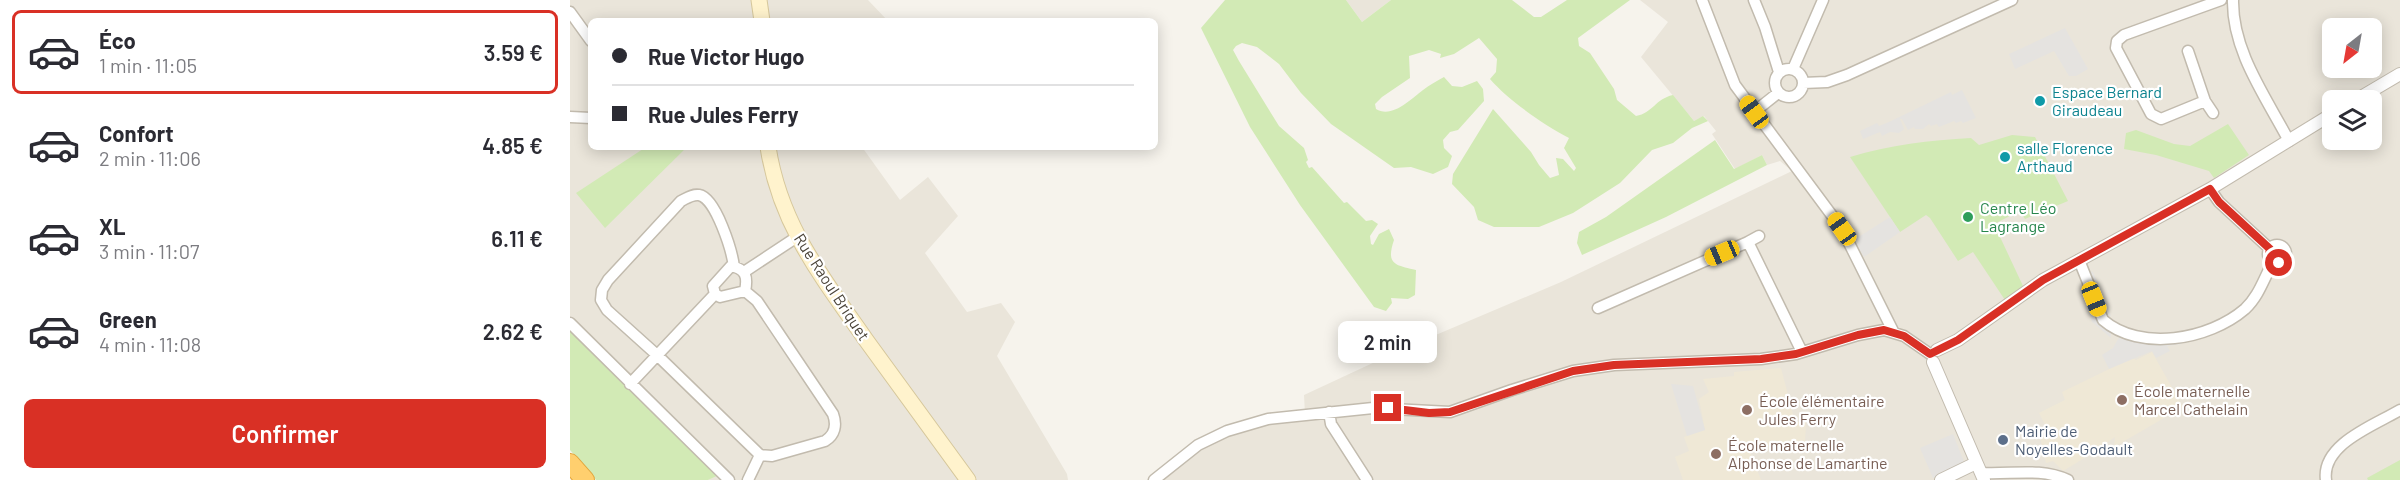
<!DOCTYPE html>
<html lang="fr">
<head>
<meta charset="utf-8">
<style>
  :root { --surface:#fff; --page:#f2f2f3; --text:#2b2b33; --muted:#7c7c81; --line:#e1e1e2; --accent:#d93025 }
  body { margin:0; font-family:Barlow,sans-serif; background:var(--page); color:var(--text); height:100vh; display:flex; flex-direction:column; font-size:22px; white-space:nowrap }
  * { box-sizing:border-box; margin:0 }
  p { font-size:20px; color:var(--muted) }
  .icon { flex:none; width:33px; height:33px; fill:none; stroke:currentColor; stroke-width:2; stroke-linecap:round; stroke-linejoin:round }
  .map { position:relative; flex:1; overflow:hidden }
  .panel { display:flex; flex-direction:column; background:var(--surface); width:570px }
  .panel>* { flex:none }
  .guide { position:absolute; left:18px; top:18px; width:570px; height:132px; border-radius:9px; box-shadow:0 3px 15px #0003; display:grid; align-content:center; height:132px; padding:0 24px; background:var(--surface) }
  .needle { width:39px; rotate:211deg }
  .buttons { position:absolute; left:1752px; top:18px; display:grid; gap:12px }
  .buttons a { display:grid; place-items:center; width:60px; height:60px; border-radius:9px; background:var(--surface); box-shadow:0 3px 15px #0003; font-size:30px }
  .end { position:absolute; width:27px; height:27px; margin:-14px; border:8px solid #d93025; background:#fff; box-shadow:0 0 0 3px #fff }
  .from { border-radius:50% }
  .bubble { position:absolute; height:42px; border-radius:9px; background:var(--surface); box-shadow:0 3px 15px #0003; font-size:20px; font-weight:600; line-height:42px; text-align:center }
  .car { position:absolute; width:18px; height:36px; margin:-18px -9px; border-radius:8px; box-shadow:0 0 4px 2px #0007; background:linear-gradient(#f5c518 24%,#345 0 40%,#f5c518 0 76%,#345 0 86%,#f5c518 0) }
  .guide b { display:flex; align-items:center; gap:21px; height:57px; font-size:22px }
  .guide b+b { border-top:2px solid var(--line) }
  .guide i { width:15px; height:15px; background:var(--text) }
  ul { padding:10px 0 0; list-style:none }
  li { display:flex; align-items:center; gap:18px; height:84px; margin:0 12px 9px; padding:0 12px; border:3px solid transparent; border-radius:9px }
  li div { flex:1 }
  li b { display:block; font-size:22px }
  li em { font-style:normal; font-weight:600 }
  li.current { border-color:var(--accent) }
  li>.icon { width:54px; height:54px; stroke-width:1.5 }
  .primary-button { display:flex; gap:12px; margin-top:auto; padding:12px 24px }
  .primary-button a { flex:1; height:69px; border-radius:9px; background:var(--accent); color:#fff; font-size:24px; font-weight:600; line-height:69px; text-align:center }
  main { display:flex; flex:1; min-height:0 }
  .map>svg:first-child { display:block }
</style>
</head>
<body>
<main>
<section class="panel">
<ul>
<li class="current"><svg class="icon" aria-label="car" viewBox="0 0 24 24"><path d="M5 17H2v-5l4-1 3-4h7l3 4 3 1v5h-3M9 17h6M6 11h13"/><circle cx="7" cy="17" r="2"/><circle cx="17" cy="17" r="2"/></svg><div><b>Éco</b><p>1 min · 11:05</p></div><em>3.59 €</em></li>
<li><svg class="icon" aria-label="car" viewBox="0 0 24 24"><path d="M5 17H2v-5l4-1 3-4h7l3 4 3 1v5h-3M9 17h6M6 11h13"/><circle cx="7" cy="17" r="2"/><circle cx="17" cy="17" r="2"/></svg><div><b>Confort</b><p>2 min · 11:06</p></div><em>4.85 €</em></li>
<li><svg class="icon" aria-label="car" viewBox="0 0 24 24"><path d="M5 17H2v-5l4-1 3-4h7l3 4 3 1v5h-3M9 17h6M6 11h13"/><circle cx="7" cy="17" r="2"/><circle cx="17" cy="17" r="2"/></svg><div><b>XL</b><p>3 min · 11:07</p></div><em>6.11 €</em></li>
<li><svg class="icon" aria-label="car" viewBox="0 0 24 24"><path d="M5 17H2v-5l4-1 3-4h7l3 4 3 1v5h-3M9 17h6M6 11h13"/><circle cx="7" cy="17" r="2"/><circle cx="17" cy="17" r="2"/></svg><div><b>Green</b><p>4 min · 11:08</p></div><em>2.62 €</em></li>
</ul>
<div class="primary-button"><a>Confirmer</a></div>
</section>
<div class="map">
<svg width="1830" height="480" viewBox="0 0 1830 480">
  <rect width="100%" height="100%" fill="#f6f3ec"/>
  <path fill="#eae5da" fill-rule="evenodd" d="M0 0H298L318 21H21V147H292L330 200 358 177 388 216 355 253 397 312 431 303 445 322 427 356 497 474 498 480H138L148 475 0 329Z
    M776 0H821L792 22Z
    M1070 0H1830V480H584L642 438 735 414 734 395 835 348 991 282 1222 171 1210 161 1197 165 1192 155 1165 169 1142 134 1146 131 1134 116 1124 121 1071 57 1098 22ZM1762 28H1802V68H1762ZM1762 100H1802V140H1762Z"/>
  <path fill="#efe8d6" d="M1582 352 1613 407 1544 447 1545 437 1521 454 1493 471 1483 461 1476 463 1470 437 1480 434 1469 413 1495 400 1492 392 1562 358 1566 360Z
    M1211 368 1225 422H1236L1235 443 1178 446 1191 480H1113L1105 457 1119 451 1114 437 1135 430 1129 399 1139 392 1133 379 1164 376V372Z"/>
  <path fill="#d2eab5" d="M655 0H776L792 22 821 0H942L964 17H971L997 0H1060L1008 38 1009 46 1020 53 1044 89 1047 100 1066 116C1083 113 1085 99 1103 95L1124 121 1133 116 1138 121 1122 128 1103 143 1082 150 1050 183 1003 213 969 227H924L908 220 904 207 882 184 883 174 923 109 961 152 969 165 980 178 989 175 986 158 993 159 1004 171 1006 168 994 148 999 138C974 125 938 100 920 79L926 72 927 59 909 38 884 54 870 58 871 54 859 50 839 56 840 78 812 97 805 104 806 109C822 119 841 99 853 90 859 85 867 81 874 77L882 86 892 87 907 81 913 89 914 101 888 130 880 132 873 140 874 148 882 156 878 167 863 174 841 167 824 168 761 124 731 93 709 64 687 47 672 43 666 46 663 50 669 61 709 126 734 148 738 160 736 162 739 168 742 167 774 203 777 202 796 221 802 220 808 224 800 236 801 244 803 245 809 234 819 229 824 240C816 264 824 265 846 270L845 295 838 299 821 298 822 303 816 311 804 307 730 205 680 127 631 28Z
    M1658 124 1679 155 1644 178 1639 171 1586 155 1554 149 1556 133 1566 130 1604 144 1620 146Z
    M1442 135 1465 137 1498 201 1455 219 1450 211 1424 224 1453 286 1435 300 1403 252 1388 261 1360 218 1356 215 1330 232 1280 157C1320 145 1360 140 1401 138L1409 145Z
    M1145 140 1164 169 1192 155 1197 165 1096 217 1012 255 1007 243 1009 232 1036 217Z
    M76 147H117L35 228 6 193Z
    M0 329 140 465 149 475 138 480H26L0 450Z
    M1830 460V480H1798L1797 478Z"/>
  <path fill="#e5e3e0" d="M1495 28 1518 69 1506 76H1499L1484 51 1445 69 1439 54Z
    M1392 90 1406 118 1393 123 1391 121 1386 123 1384 121 1369 127 1367 124 1361 126 1359 124 1353 129H1345L1344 127 1338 130 1332 119H1330L1334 129 1329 133 1320 132 1312 136 1310 132 1293 139 1290 131 1307 123 1309 126 1319 122 1381 92 1382 95Z
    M1320 217 1330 232 1294 257 1284 240Z
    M1512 269 1523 272 1541 316 1531 314 1541 327V338L1522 322 1516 304 1518 298 1507 271Z
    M1551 334 1611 340 1612 344 1597 346 1600 351 1586 358 1582 351 1539 369 1532 355 1543 348Z
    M1101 384 1123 386 1135 430 1117 436Z
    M1383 434 1394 462 1363 478 1350 448Z"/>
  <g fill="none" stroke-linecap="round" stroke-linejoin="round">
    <g stroke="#c2bbae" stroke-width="13">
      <path id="minor" d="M1132 0 1165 85 1272 229 1323 331
        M1184 0 1195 27 1209 72
        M1663 0C1662 51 1696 97 1719 141
        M0 12 21 41
        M1618 51 1635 101
        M1205 83a14 14 0 1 1 28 0a14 14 0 1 1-28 0Z
        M1223 69 1253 0
        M1233 83 1257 82 1277 75 1442 0
        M1184 112 1208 93
        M1643 113 1635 101 1591 119 1581 114 1546 48 1547 41 1554 35 1651 0
        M0 117 21 118
        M1640 189 1649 202 1700 249
        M1178 242 1189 236
        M1698 254a9 9 0 1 1 18 0a9 9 0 1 1-18 0Z
        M1509 260 1533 320C1570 352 1639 340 1675 309 1689 296 1694 278 1703 262
        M161 266C176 269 178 277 175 291L150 297 145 294 143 286Z
        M164 267C162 251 146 198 129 195 122 194 117 198 111 201L38 280 32 290 31 300 37 310 87 355 190 455 202 456 255 441C265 435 267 425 263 414L187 301 175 291
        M174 272 227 237
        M1028 308 1178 242 1232 352
        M0 323 159 480
        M60 384 145 294
        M759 412 761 424 797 480
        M1411 473C1441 475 1469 467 1498 480
        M178 480 190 455
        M584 480 628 445 657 431 698 419 803 408 880 412 942 390 1003 371 1044 365 1191 359 1226 354 1288 335 1314 330 1334 336 1360 354
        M1756 480C1751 444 1805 425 1830 410"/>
    </g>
    <g stroke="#c2bbae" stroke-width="14">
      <path id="tertiary" d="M1786 100 1830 74
        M1367 350 1388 340 1473 280 1640 189 1762 114
        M1363 362 1414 480
        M1371 480 1406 463"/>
    </g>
    <g stroke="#d6c79b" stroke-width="17">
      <path id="secondary" d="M189 0 192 21
        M198 147C210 225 252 277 296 340 330 387 364 434 398 480"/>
    </g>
    <g stroke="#e0a43c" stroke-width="20">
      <path id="motorway" d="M0 463 15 480"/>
    </g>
    <use href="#minor" stroke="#fff" stroke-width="10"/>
    <use href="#tertiary" stroke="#fff" stroke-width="12"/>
    <use href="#secondary" stroke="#fff3cd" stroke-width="15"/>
    <use href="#motorway" stroke="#ffcf6e" stroke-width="18"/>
  </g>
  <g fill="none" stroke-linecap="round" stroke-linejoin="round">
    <path stroke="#d93025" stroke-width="8" d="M818 408 859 413 880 412 1003 371 1044 365 1191 359 1226 354 1288 335 1314 330 1334 336 1360 354 1388 340 1473 280 1640 189 1649 202 1700 249 1699 254 1701 260 1709 263"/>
  </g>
  <g fill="#0f9aa8" stroke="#fff" stroke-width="2">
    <circle cx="1470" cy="101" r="6"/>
    <circle cx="1435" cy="157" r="6"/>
  </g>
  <circle fill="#2e9e5b" stroke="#fff" stroke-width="2" cx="1398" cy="217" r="6"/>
  <g fill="#8d6e63" stroke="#fff" stroke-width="2">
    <circle cx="1552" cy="400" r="6"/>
    <circle cx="1177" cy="410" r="6"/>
    <circle cx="1146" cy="454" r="6"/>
  </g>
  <circle fill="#5c6f8a" stroke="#fff" stroke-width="2" cx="1433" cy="440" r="6"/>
  <g text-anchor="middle" stroke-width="4.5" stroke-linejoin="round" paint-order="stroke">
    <g font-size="16" fill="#0d838f" stroke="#fff" text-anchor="start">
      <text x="1482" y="98">Espace Bernard<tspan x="1482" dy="18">Giraudeau</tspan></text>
      <text x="1447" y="154">salle Florence<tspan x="1447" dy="18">Arthaud</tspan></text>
    </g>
    <g font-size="16" fill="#27864d" stroke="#fff" text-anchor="start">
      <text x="1410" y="214">Centre Léo<tspan x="1410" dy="18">Lagrange</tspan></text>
    </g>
    <g font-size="16" fill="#4b4439" stroke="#fff">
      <text transform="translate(262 287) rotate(57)" y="6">Rue Raoul Briquet</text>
    </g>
    <g font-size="16" fill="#785e54" stroke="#fff" text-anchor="start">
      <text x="1564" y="397">École maternelle<tspan x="1564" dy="18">Marcel Cathelain</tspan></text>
      <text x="1189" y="407">École élémentaire<tspan x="1189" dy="18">Jules Ferry</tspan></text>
      <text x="1158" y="451">École maternelle<tspan x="1158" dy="18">Alphonse de Lamartine</tspan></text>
    </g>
    <g font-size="16" fill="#4e5e75" stroke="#fff" text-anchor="start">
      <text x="1445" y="437">Mairie de<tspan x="1445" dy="18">Noyelles-Godault</tspan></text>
    </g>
  </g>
</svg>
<div class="buttons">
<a><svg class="needle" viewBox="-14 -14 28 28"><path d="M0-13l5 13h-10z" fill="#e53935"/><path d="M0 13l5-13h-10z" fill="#7c7c81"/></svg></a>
<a><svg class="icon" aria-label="layers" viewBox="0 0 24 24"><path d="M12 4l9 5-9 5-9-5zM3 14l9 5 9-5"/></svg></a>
</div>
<i class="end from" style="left:1709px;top:263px"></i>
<i class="end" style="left:818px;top:408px"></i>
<div class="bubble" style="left:768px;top:321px;width:99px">2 min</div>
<i class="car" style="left:1184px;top:112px;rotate:324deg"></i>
<i class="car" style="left:1272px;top:229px;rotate:325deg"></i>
<i class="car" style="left:1152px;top:253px;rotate:247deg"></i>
<i class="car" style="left:1524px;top:299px;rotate:158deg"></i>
<div class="guide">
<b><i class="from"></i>Rue Victor Hugo</b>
<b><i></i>Rue Jules Ferry</b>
</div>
</div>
</main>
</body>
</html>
